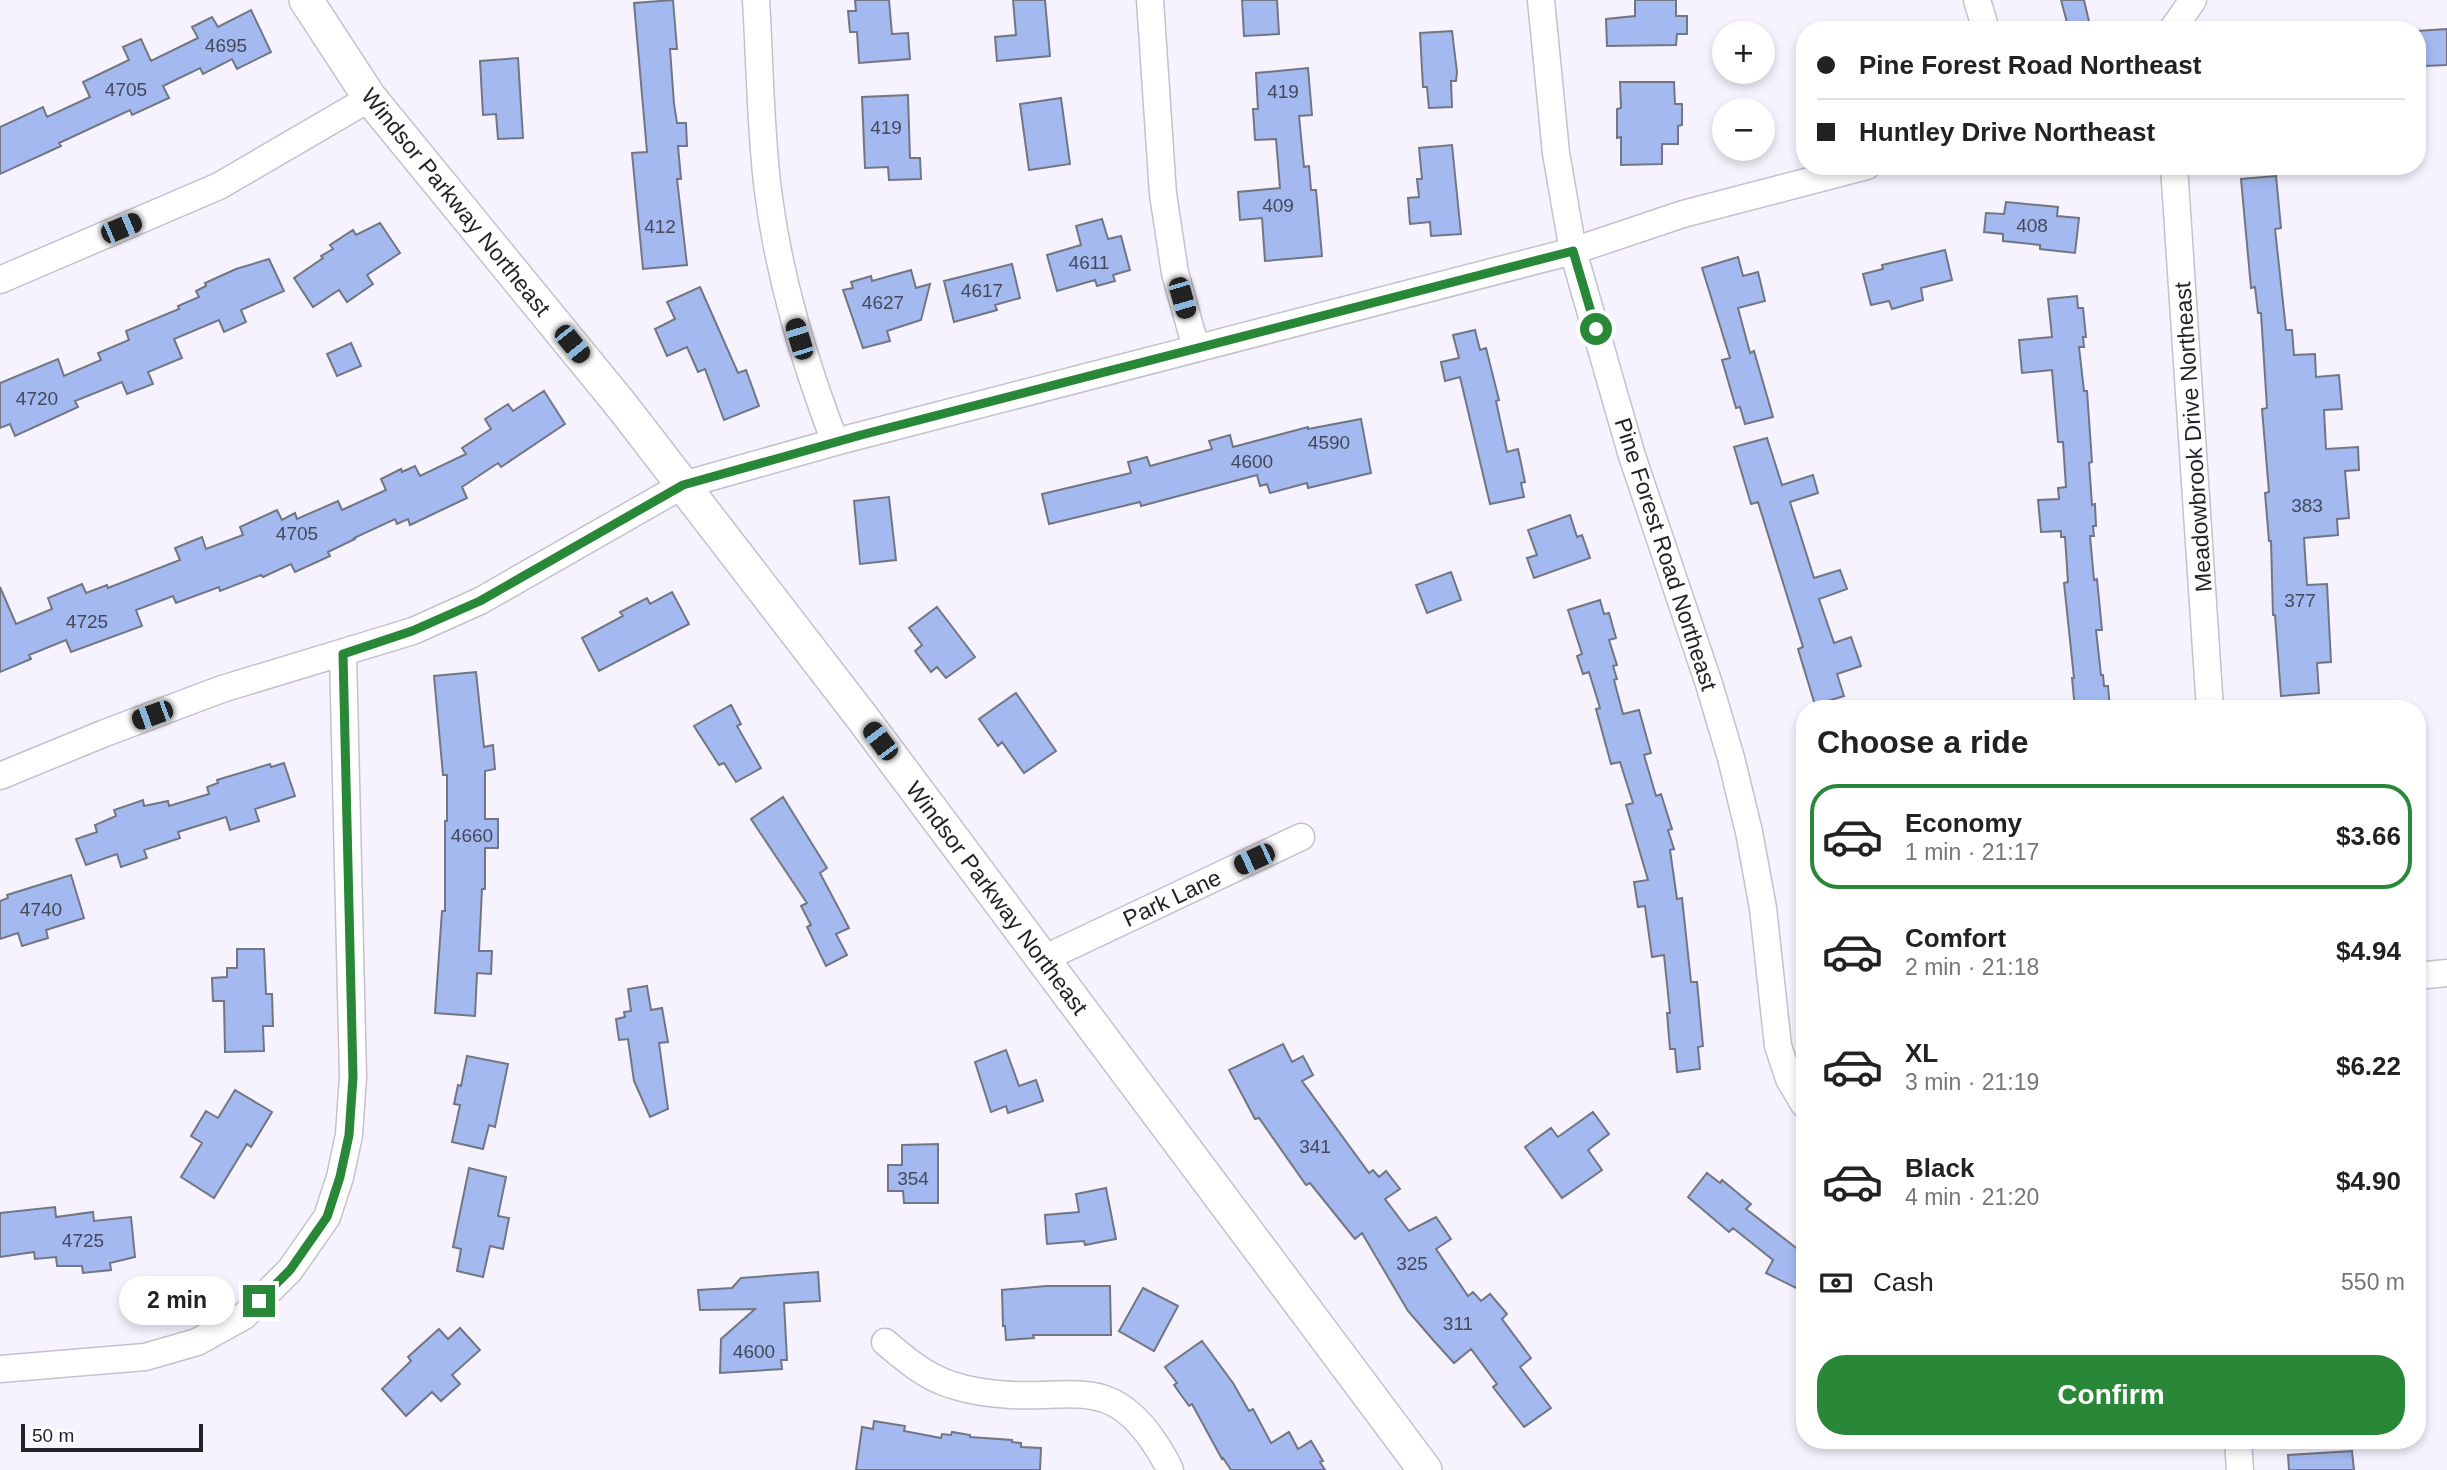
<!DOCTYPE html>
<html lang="en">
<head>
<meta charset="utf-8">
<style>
  :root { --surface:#fff; --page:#f6f6f6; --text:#222; --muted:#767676; --line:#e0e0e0; --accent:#298738 }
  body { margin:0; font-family:Arial,sans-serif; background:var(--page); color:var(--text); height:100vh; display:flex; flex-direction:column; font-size:26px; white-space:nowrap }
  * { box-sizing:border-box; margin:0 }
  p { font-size:23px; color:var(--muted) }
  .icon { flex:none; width:38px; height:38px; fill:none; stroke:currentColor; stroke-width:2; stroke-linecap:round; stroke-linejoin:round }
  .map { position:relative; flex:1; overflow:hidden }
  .details { position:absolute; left:1796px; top:700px; width:630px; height:749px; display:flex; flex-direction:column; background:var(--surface); border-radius:28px; box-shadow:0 4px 10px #0003 }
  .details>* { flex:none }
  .banner { position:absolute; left:1796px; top:21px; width:630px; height:154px; border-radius:28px; box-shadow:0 4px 10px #0003; display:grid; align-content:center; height:154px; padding:0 21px; background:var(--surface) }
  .controls { position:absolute; left:1712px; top:21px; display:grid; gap:14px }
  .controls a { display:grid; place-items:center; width:63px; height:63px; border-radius:50%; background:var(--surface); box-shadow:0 4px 10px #0003; font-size:35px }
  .scale { position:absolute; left:21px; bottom:18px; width:182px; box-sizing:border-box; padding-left:7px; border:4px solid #242228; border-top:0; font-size:19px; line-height:24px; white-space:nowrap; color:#242228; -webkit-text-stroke:5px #fff; paint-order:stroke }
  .end { position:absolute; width:32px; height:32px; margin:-16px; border:9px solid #298738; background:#fff; box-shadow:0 0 0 4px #fff }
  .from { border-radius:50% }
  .bubble { position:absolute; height:49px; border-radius:24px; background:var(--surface); box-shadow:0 4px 10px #0003; font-size:23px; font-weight:700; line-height:49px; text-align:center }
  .car { position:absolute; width:21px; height:42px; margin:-21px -10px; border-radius:9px; box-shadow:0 0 5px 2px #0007; background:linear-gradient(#222 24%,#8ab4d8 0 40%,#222 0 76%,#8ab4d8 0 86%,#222 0) }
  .banner b { display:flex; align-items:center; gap:24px; height:66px; font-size:26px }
  .banner b+b { border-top:2px solid var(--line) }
  .banner i { width:18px; height:18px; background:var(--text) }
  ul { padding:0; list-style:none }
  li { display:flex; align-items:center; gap:21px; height:105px; margin:0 14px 10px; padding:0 7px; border:4px solid transparent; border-radius:28px }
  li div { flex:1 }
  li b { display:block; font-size:26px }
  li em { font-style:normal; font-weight:700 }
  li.selected { border-color:var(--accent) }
  li>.icon { width:63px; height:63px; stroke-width:1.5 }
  h2 { padding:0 21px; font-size:32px; line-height:84px }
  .pay { display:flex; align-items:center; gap:18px; height:77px; padding:0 21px; font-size:26px }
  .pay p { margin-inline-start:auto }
  .button { display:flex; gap:14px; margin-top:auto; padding:14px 21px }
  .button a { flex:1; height:80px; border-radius:28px; background:var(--accent); color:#fff; font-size:28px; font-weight:700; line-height:80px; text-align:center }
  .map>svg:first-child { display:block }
</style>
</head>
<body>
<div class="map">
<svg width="2447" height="1470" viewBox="0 0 2447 1470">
  <rect width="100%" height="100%" fill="#f6f3fe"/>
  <path fill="#a3b9f0" stroke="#717682" stroke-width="2" d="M673 0 677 49H670L674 104 677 123H686L687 146H678L681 179H677L687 265 643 269 632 153 647 152 634 3Z
    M855 0H889L892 34 908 33 910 59 859 63 857 32H850L848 11H856Z
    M1013 0H1045L1050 56 997 61 995 37 1016 35Z
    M1242 0H1277L1279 34 1244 36Z
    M1635 0H1676V16H1687V34H1677L1676 45 1607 46 1606 19 1635 16Z
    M2061 0H2084L2091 30H2069Z
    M251 10 271 52 237 69 232 59 203 74 200 68 163 86 169 98 132 115 130 110 59 143 61 146 0 174V127L43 107 47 117 90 97 83 82 129 60 123 47 141 39 151 61 198 38 192 27 212 17 218 27Z
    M2447 29V65L2425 66 2424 58 2417 59V31Z
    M1452 31 1457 72 1456 81H1451L1452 107 1429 108 1427 87H1423L1420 33Z
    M518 58 523 138 498 139 496 114 483 115 480 61Z
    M1308 68 1312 115 1299 116 1304 167 1309 166 1311 190H1316L1322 256 1265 261 1262 218 1240 220 1238 192 1280 188 1276 139 1255 140 1253 109H1258L1256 73Z
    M1620 82H1674L1675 104H1682V125L1678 126V144H1662V164L1621 165V137L1617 138V109L1621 108Z
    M908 95 910 158H920L921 179 889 180 888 167 865 168 862 97Z
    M1061 98 1070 164 1029 170 1020 104Z
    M1452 145 1461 234 1431 236 1430 222 1410 224 1408 198 1419 197 1417 179H1422L1419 148Z
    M2276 176 2281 228 2275 229 2286 330H2292L2294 355 2315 354 2316 377 2339 375 2342 409 2324 410 2326 449 2358 447 2359 470 2345 471 2349 518 2337 519 2338 535 2304 538 2307 585 2327 584 2331 662 2317 663 2319 693 2281 696 2275 615H2273L2271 541H2269L2265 493 2269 492 2262 409 2267 408 2261 313H2258L2255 287 2251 288 2241 179Z
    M2006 202 2058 207 2057 216 2079 218 2075 253 2040 249V245L2003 241V234L1984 232 1986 213 2004 214Z
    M1102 219 1108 239 1121 236 1130 270 1113 275 1115 281 1097 286 1095 280 1057 291 1047 255 1081 245 1076 226Z
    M380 223 400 253 367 275 373 284 347 302 339 290 313 307 294 278 323 258 321 256 333 249 330 245 353 230 356 235Z
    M1945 250 1952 280 1921 288 1923 300 1892 309 1889 301 1871 305 1863 274 1883 269 1882 265Z
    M1738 257 1743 276 1758 272 1765 301 1738 308 1750 353 1754 351 1773 417 1745 424 1740 407 1736 408 1722 360 1730 358 1702 268Z
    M269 259 284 291 241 310 246 322 224 332 219 320 174 339 182 358 148 372 153 384 127 394 122 382 75 401 78 407 15 436 10 424 0 428V383L58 359 64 376 101 360 98 353 129 340 126 331 179 309 178 306 199 297 196 291 206 286 205 283 236 269Z
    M1012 264 1020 298 995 305 997 310 954 322 944 281Z
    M911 270 916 288 930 284 921 320 887 331 890 341 863 348 843 290 853 288 851 282 871 276 872 281Z
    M700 287 738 373 746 370 759 406 724 420 705 369 698 372 687 347 667 356 655 329 675 319 667 302Z
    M2077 296 2078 308H2083L2086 337H2083L2084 347H2079L2084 391H2087L2092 462 2089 463 2092 505 2095 504 2096 526H2093L2094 536H2090L2094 580 2097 579 2102 630H2096L2101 675H2103L2104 686H2108L2110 709H2075L2072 678H2074L2064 583 2068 582 2065 537H2061V531L2041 532 2038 500 2059 499 2058 488 2066 487 2063 442H2058L2052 370 2022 373 2019 340 2052 337 2048 299Z
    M1475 330 1480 350 1486 348 1499 400 1496 401 1507 452 1518 449 1525 482 1521 483 1524 497 1490 504 1460 377 1445 381 1441 362 1459 358 1453 335Z
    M351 343 361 366 337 376 327 354Z
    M544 391 565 424 501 467 498 463 462 487 467 498 410 525 408 519 397 524 395 519 354 538 355 539 328 552 330 556 295 572 291 564 263 577 261 575 220 591 219 587 176 603 173 596 136 610 142 626 71 652 66 640 29 655 31 659 0 672V587L16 624 52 609 48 598 82 584 86 593 107 585 108 588 180 560 175 548 202 537 206 549 243 535 240 527 277 510 282 520 295 513 297 519 338 501 342 510 386 490 381 479 401 469 402 472 415 466 420 476 466 454 462 448 491 429 485 419 508 404 513 411Z
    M1361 419 1371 473 1308 488 1307 483 1270 493 1267 484 1260 486 1257 475 1141 506 1140 502 1049 524 1042 494 1131 473 1128 462 1147 457 1150 466 1212 449 1209 441 1230 435 1233 447 1308 427V429Z
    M1767 438 1782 485 1813 475 1818 493 1790 502 1814 578 1840 570 1847 589 1819 599 1834 643 1851 637 1861 666 1837 674 1844 696 1815 705 1798 649 1803 647 1758 502 1751 504 1734 447Z
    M889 497 896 560 860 564 854 501Z
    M1570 515 1577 537 1582 535 1590 558 1534 578 1527 558 1537 555 1528 530Z
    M1451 572 1461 600 1427 613 1416 585Z
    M672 592 689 624 599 671 582 638 623 616 620 612 647 598 650 604Z
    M1600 600 1604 614 1609 613 1616 638 1609 640 1617 665 1613 666 1617 679 1614 680 1623 714 1639 710 1651 753 1644 755 1656 796 1661 794 1672 829 1668 830 1674 849 1670 850 1677 899 1682 898 1691 982H1697L1703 1046 1698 1047 1700 1069 1677 1072 1675 1049H1670L1667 1013H1670L1664 955 1652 957 1645 906 1638 907 1634 882 1648 880 1626 805 1633 803 1620 762 1611 764 1596 709 1600 708 1589 672 1583 674 1577 656 1582 654 1568 610Z
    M937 607 975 657 946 678 937 667 931 672 915 651 922 645 909 628Z
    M476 672 484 747 493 745 495 769 485 771V819H498V848H485V889H482L479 951H492L491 974 477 973 475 1016 435 1013 442 911H445V821H447V775H443L434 676Z
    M1016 693 1056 751 1024 773 1002 742 998 746 979 719Z
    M731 705 741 724 737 726 761 768 736 782 724 763 719 765 694 726Z
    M284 763 295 796 255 809 259 821 230 830 226 817 178 832 180 838 144 850 147 858 121 867 117 854 86 865 76 839 97 832 95 825 116 816 114 810 143 800 144 806 168 801 169 806 209 794 207 787 218 783 217 780 270 764 271 767Z
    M783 797 827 868 820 873 849 928 836 934 847 955 826 966 807 927 811 925 801 906 807 903 751 819Z
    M71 875 84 918 46 930 48 938 22 946 18 933 0 939V901L8 898 7 895Z
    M237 949H264L266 994H272L273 1026H263L264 1051 225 1052 224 1001H213L212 978 227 977V968H237Z
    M647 986 651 1010 662 1008 668 1042 659 1043 668 1109 650 1117 634 1081 628 1039 619 1040 616 1019 625 1017 624 1012 631 1011 628 989Z
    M1283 1044 1292 1062 1303 1056 1313 1075 1302 1081 1369 1173 1373 1170 1379 1177 1386 1171 1400 1189 1385 1199 1409 1231 1436 1217 1451 1239 1436 1249 1468 1296 1473 1292 1481 1301 1490 1294 1507 1314 1502 1319 1531 1358 1520 1367 1551 1408 1524 1427 1493 1387 1497 1384 1471 1349 1454 1363 1434 1341 1408 1311 1362 1233 1355 1239 1310 1183 1306 1185 1259 1118 1255 1119 1229 1070Z
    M1006 1050 1019 1086 1036 1080 1043 1101 1008 1113 1006 1106 991 1112 975 1062Z
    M467 1056 508 1064 495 1127 489 1125 483 1149 452 1142 460 1105 454 1104 458 1085 461 1086Z
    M235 1090 272 1112 251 1147 247 1144 214 1198 181 1177 202 1143 191 1136 206 1111 218 1118Z
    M1593 1112 1609 1134 1588 1150 1602 1170 1562 1198 1525 1147 1551 1128 1558 1137Z
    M938 1144V1203H904L903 1191H888V1165H902V1145Z
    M469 1168 506 1177 498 1216 509 1218 503 1249 490 1246 483 1277 457 1271 461 1249 453 1247Z
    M1707 1173 1720 1183 1722 1180 1751 1204 1746 1209 1804 1254V1271L1796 1288 1766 1273 1773 1260 1733 1228 1729 1232 1688 1197Z
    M1106 1188 1116 1239 1085 1245 1084 1241 1047 1244 1045 1215 1079 1212 1076 1194Z
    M55 1207 56 1217 93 1212 94 1221 131 1217 135 1257 110 1263 111 1270 83 1273 82 1266H57L56 1257 35 1259 34 1252 0 1257V1213Z
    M818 1272 820 1301 784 1303 787 1360H781L782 1369 720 1373 721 1339 755 1309 700 1310 698 1290 732 1288 741 1278Z
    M1046 1286H1110L1111 1335H1033L1034 1338 1006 1340 1005 1326H1003L1002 1290Z
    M1143 1288 1178 1306 1154 1351 1119 1331Z
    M460 1328 480 1350 452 1375 460 1384 441 1401 432 1392 406 1416 382 1389 411 1361 408 1357 439 1329 448 1339Z
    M1202 1341 1233 1383 1249 1411 1253 1409 1271 1443 1289 1432 1298 1449 1311 1441 1323 1461 1320 1462 1325 1470H1231L1223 1458 1222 1459 1192 1404 1189 1406 1174 1385 1177 1383 1165 1367Z
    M874 1421 905 1426 904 1431 941 1438 942 1434 951 1435 952 1432 970 1435V1437L1012 1440V1442L1021 1443V1447L1041 1448 1040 1470H856L862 1427 873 1429Z
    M2352 1451 2354 1470H2289L2288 1455Z"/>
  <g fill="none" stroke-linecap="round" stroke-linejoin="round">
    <g stroke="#c4c0ce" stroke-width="29">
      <path id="minor" d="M756 0C760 63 760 128 768 191 779 278 804 360 835 442
        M1150 0 1163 194 1175 273 1196 348
        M1541 0 1556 153 1573 251 1632 456 1709 684 1731 758 1749 832 1763 908 1778 1046 1789 1079 1804 1104
        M1977 0 1986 30
        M2172 30 2193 0
        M2174 166 2210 709
        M0 280 219 186 370 98
        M0 776 105 733 222 689 413 631 480 601 683 485 835 442 1573 251 1683 214 1867 166
        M1043 959 1301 837
        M2417 976 2447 973
        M885 1342C906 1360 926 1377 952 1385 970 1391 993 1394 1011 1395 1075 1398 1111 1378 1154 1442 1160 1451 1166 1460 1170 1470
        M0 1369 145 1357 197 1342 244 1316 290 1270 327 1217 340 1177 349 1135 353 1077 343 654
        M2238 1440 2240 1470"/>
    </g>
    <g stroke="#c4c0ce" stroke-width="36">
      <path id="tertiary" d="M306 0 370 98 622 406 864 720 1425 1470"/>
    </g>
    <use href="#minor" stroke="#fff" stroke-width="26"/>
    <use href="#tertiary" stroke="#fff" stroke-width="33"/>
  </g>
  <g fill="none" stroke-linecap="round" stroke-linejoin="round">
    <path stroke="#298738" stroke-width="9" d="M259 1301 290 1270 327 1217 340 1177 349 1135 353 1077 343 654 412 631 480 601 683 485 861 435 1573 251 1596 329"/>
  </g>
  <g text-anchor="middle" stroke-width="5" stroke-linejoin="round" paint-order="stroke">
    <g font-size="19" fill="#44485a">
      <text x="226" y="52">4695</text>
      <text x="126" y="96">4705</text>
      <text x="1283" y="98">419</text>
      <text x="886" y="134">419</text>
      <text x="1278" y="212">409</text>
      <text x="2032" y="232">408</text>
      <text x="660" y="233">412</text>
      <text x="1089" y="269">4611</text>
      <text x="982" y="297">4617</text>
      <text x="883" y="309">4627</text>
      <text x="37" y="405">4720</text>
      <text x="1329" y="449">4590</text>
      <text x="1252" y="468">4600</text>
      <text x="2307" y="512">383</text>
      <text x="297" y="540">4705</text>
      <text x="2300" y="607">377</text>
      <text x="87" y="628">4725</text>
      <text x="472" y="842">4660</text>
      <text x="41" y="916">4740</text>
      <text x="1315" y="1153">341</text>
      <text x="913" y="1185">354</text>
      <text x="83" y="1247">4725</text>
      <text x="1412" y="1270">325</text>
      <text x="1458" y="1330">311</text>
      <text x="754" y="1358">4600</text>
    </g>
    <g font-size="23" fill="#242228" stroke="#fff">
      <text transform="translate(456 202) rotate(51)" y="8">Windsor Parkway Northeast</text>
      <text transform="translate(2193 437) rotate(-94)" y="8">Meadowbrook Drive Northeast</text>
      <text transform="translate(1666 554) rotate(72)" y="8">Pine Forest Road Northeast</text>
      <text transform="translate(997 898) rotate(53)" y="8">Windsor Parkway Northeast</text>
      <text transform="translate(1172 898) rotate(-25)" y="8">Park Lane</text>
    </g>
  </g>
</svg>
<div class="controls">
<a>+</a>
<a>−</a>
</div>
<div class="scale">50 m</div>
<i class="end from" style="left:1596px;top:329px"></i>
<i class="end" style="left:259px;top:1301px"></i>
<div class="bubble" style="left:119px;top:1276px;width:116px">2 min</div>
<i class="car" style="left:121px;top:228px;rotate:67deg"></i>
<i class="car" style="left:1182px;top:298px;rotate:164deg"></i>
<i class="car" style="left:799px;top:339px;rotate:343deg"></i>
<i class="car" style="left:572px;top:344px;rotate:141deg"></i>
<i class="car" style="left:152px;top:715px;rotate:250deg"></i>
<i class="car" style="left:880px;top:741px;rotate:323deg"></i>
<i class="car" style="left:1254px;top:859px;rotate:245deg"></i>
<div class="banner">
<b><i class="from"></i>Pine Forest Road Northeast</b>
<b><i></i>Huntley Drive Northeast</b>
</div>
<section class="details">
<h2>Choose a ride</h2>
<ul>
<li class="selected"><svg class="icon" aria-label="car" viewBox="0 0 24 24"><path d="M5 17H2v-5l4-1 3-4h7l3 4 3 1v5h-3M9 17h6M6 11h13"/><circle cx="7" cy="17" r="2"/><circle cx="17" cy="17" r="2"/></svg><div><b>Economy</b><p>1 min · 21:17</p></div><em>$3.66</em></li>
<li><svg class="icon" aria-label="car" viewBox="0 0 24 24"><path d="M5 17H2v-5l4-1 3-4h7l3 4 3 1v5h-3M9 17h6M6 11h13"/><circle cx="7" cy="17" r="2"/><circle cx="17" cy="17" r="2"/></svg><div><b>Comfort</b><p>2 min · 21:18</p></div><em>$4.94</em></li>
<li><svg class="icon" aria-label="car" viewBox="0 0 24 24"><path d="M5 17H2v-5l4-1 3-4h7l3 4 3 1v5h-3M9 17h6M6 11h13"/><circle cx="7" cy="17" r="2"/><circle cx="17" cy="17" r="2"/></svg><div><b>XL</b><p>3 min · 21:19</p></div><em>$6.22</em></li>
<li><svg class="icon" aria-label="car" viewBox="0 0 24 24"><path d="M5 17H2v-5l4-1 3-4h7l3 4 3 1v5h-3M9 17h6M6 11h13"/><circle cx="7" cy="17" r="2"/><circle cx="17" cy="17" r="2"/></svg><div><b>Black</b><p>4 min · 21:20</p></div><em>$4.90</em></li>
</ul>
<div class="pay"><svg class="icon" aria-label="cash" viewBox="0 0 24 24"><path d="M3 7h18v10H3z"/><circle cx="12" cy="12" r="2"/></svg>Cash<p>550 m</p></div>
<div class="button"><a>Confirm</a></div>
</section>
</div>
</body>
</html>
